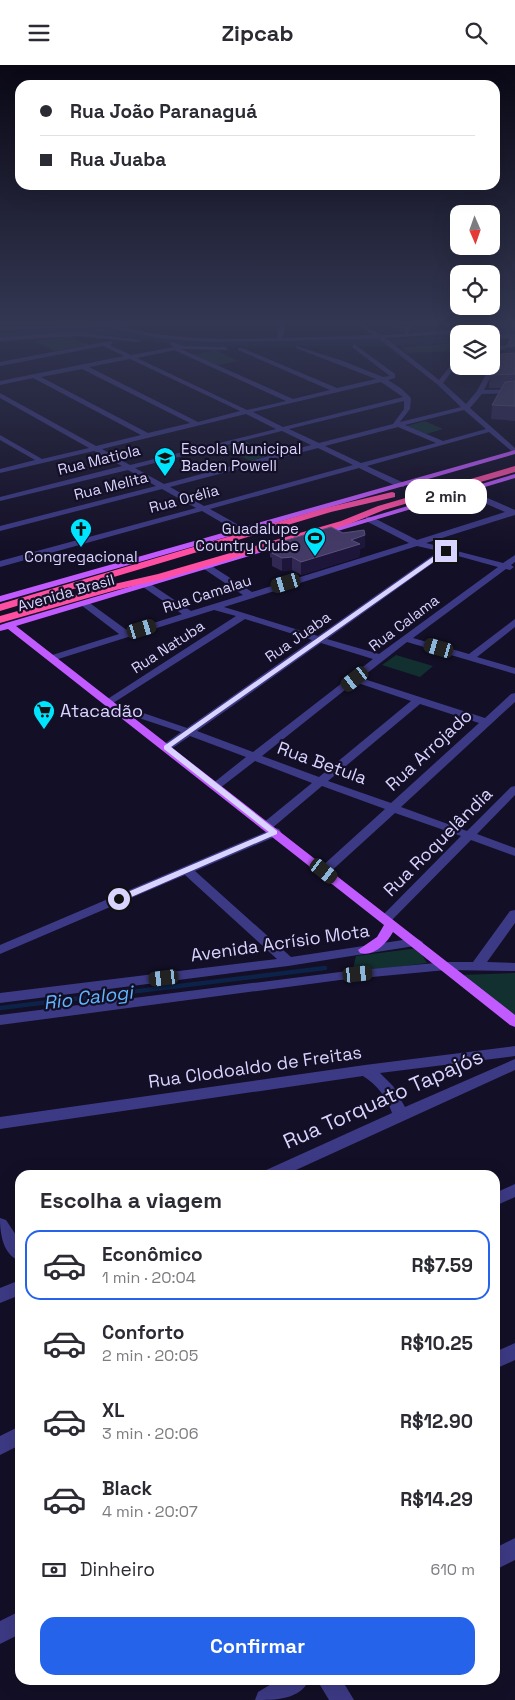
<!DOCTYPE html>
<html lang="pt">
<head>
<meta charset="utf-8">
<style>
  :root { --surface:#fff; --page:#f7f7f7; --text:#2b2b33; --muted:#7c7c81; --line:#e1e1e2; --accent:#2563eb }
  body { margin:0; font-family:"Space Grotesk",sans-serif; background:var(--page); color:var(--text); height:100vh; display:flex; flex-direction:column; font-size:19px; white-space:nowrap }
  * { box-sizing:border-box; margin:0 }
  p { font-size:16px; color:var(--muted) }
  .icon { flex:none; width:28px; height:28px; fill:none; stroke:currentColor; stroke-width:2; stroke-linecap:round; stroke-linejoin:round }
  .map { position:relative; flex:1; overflow:hidden }
  .panel { position:absolute; left:15px; top:1105px; width:485px; height:515px; display:flex; flex-direction:column; background:var(--surface); border-radius:15px; box-shadow:0 5px 20px #0002 }
  .panel>* { flex:none }
  .banner { position:absolute; left:15px; top:15px; width:485px; height:110px; border-radius:15px; box-shadow:0 5px 20px #0002; display:grid; align-content:center; height:110px; padding:0 25px; background:var(--surface) }
  .needle { width:32px; rotate:178deg }
  .fabs { position:absolute; left:450px; top:140px; display:grid; gap:10px }
  .fabs a { display:grid; place-items:center; width:50px; height:50px; border-radius:10px; background:var(--surface); box-shadow:0 5px 20px #0002; font-size:25px }
  .end { position:absolute; width:22px; height:22px; margin:-11px; border:6px solid #d9d4ff; background:#111; box-shadow:0 0 0 2px #111 }
  .from { border-radius:50% }
  .bubble { position:absolute; height:35px; border-radius:15px; background:var(--surface); box-shadow:0 5px 20px #0002; font-size:16px; font-weight:600; line-height:35px; text-align:center }
  .car { position:absolute; width:15px; height:30px; margin:-15px -8px; border-radius:6px; box-shadow:0 0 4px 1px #0007; background:linear-gradient(#222 24%,#8ab4d8 0 40%,#222 0 76%,#8ab4d8 0 86%,#222 0) }
  .banner b { display:flex; align-items:center; gap:18px; height:48px; font-size:19px }
  .banner b+b { border-top:1px solid var(--line) }
  .banner i { width:12px; height:12px; background:var(--text) }
  ul { padding:0; list-style:none }
  li { display:flex; align-items:center; gap:15px; height:70px; margin:0 10px 8px; padding:0 15px; border:2px solid transparent; border-radius:15px }
  li div { flex:1 }
  li b { display:block; font-size:19px }
  li em { font-style:normal; font-weight:600 }
  li.selected { border-color:var(--accent) }
  li>.icon { width:45px; height:45px; stroke-width:1.5 }
  h2 { padding:0 25px; font-size:22px; line-height:60px }
  .pay { display:flex; align-items:center; gap:12px; height:55px; padding:0 25px; font-size:19px }
  .pay p { margin-inline-start:auto }
  .primary-button { display:flex; gap:10px; margin-top:auto; padding:10px 25px }
  .primary-button a { flex:1; height:58px; border-radius:15px; background:var(--accent); color:#fff; font-size:20px; font-weight:600; line-height:58px; text-align:center }
  header { display:flex; justify-content:space-between; align-items:center; height:65px; padding:0 25px; background:var(--surface); font-size:22px; font-weight:600 }
  .map>svg:first-child { display:block }
</style>
</head>
<body>
<header><svg class="icon" aria-label="menu" viewBox="0 0 24 24"><path d="M4 6h16M4 12h16M4 18h16"/></svg>Zipcab<svg class="icon" aria-label="search" viewBox="0 0 24 24"><circle cx="10" cy="10" r="6"/><path d="M15 15l6 6"/></svg></header>
<div class="map">
<svg width="515" height="1635" viewBox="0 0 515 1635">
  <rect width="100%" height="100%" fill="#130f26"/>
  <path fill="#12302f" d="M69 271 90 280 54 286 34 276Z
    M459 278V286L407 288 401 282Z
    M215 285 238 296 217 300 194 290Z
    M425 356 443 364 426 369 406 361Z
    M245 376 271 390 250 396 223 382Z
    M396 590 433 601 420 612 382 600Z
    M418 883 427 898 352 908 356 891Z
    M515 908V956L458 910Z"/>
  <g fill="none" stroke-linecap="round" stroke-linejoin="round">
    <path stroke="#0c2248" stroke-width="4.5" d="M0 943 325 903"/>
    <path fill="#0c2248" fill-rule="evenodd" d="M70 262 95 263 203 276 412 274 459 271V277L412 280 203 282 95 269 70 268 0 274V268Z
      M515 263V269L491 272V269H486L491 266Z"/>
    <path fill="#3d3a85" fill-rule="evenodd" d="M153 257H205L202 259 119 261C171 275 224 275 277 273L279 257H285L283 273 373 270 354 257H360L381 270 404 269 408 257H414L408 269 515 258V262L464 268 386 273 439 315 459 290V297L443 318 466 339 477 326 492 298 515 295V299L496 301 484 325 515 324V328L482 329 470 343 515 383V389L489 367 367 401 404 418V422H398L359 403 210 444 244 463V467H238L202 446 0 502V496L196 443 162 424 0 466V461L156 421 128 405 0 436V432L122 401 94 386 0 408V404L35 395 0 375V370L42 394 89 383 0 333V328L96 381 141 370 33 313 0 320V316L124 291 103 281 0 301V297L110 276 113 278 110 280 131 290 174 282 169 279 172 277 185 281 226 282 228 285 181 284 293 334 330 325 238 285V283H242L337 323 376 314 296 283V281L343 296 383 312 390 311 352 282 354 279 395 309V313L388 315 402 324 411 333 410 344 400 357 461 342 437 319 379 274 209 277 158 273 107 262 0 265V261ZM175 285 176 286 286 336 247 345 137 293ZM130 294 240 346 198 357 89 302ZM82 304 190 358 148 368 41 312ZM381 317 403 332 283 362 253 347ZM404 336V344L393 359 319 378 289 364ZM464 345 486 364 443 376 405 360ZM246 349 276 364 130 400 102 384ZM398 362 436 378 361 398 325 381ZM282 366 311 380 164 419 135 403ZM318 383 353 400 204 441 170 422Z
      M77 267 141 275 138 277 77 271 0 276V272Z
      M515 269V273L491 275V271Z
      M452 276 459 278V283L452 278Z
      M515 280V284L491 285V281Z
      M461 424H467L515 445V450L426 478 503 498 515 490V497L511 500 514 502 510 505 506 504 413 573 469 589 515 554V562L477 592 515 603V609L407 577 361 613 485 653 511 629 515 628V637L401 742 467 766 511 722 515 721V730L477 769 515 783V791L471 775 390 857H380L379 854 461 771 395 748 328 809H320L318 806 320 803 385 744 322 721 271 764H263L261 761 263 758 312 718 255 696 220 723H212L210 721 212 719 246 692 190 671 171 684H163L162 682 163 680 181 667 112 644 111 642 116 639 120 640 187 663 312 575 245 554 110 640 106 639 105 637 106 635 236 551 214 545 55 595H49L47 593 49 591 119 569 81 540V536H87L128 566 182 549 143 522V518H149L191 546 243 530 204 504V500H210L252 527 409 478 366 456V452H372L417 475 505 447 461 428ZM417 481 439 486 318 571 224 542ZM447 488 498 502 379 589 327 574ZM321 578 373 594 253 687 197 666ZM355 617 411 636 319 712 262 691ZM420 639 479 658 391 738 328 716Z
      M275 763 279 764 281 767 279 770 195 806 291 892 416 873 423 877 421 880 288 901 0 938V928L277 894 185 810 0 889V880Z
      M515 845V858L487 897 515 898V906L446 905 340 915 0 960V950L340 907 446 897H473L510 846Z
      M515 981V991L380 1008 393 1021 405 1042 515 994V1005L285 1110H262L264 1106 392 1048C387 1032 377 1020 363 1011L0 1064V1052L365 1000Z
      M515 1119V1132L495 1141V1128Z
      M0 1153 6 1155 20 1176V1196C3 1190 0 1169 0 1153Z
      M20 1215V1230L0 1238V1223Z
      M515 1278V1295L495 1304V1287Z
      M20 1361V1380L0 1390V1371Z
      M515 1473V1495L495 1505V1483Z
      M20 1546V1569L0 1579V1556Z
      M278 1615H309C300 1635 275 1635 255 1635L258 1627Z
      M317 1615H342L354 1635H329Z"/>
    <path fill="#c25bff" fill-rule="evenodd" d="M515 385V389L0 537V531Z
      M515 409V413L321 471 314 469Z
      M282 477 289 479 16 561 515 950V962L510 960 393 867C387 878 374 892 360 888L358 885 377 872 384 860 8 564 0 566V560L6 558Z"/>
    <path fill="#ff4fa3" fill-rule="evenodd" d="M515 401V407L384 445 347 460 164 514 116 525 0 558V551L110 520 158 509 341 456 378 441Z
      M392 427 395 428V432L331 447 0 546V539L325 443Z"/>
  </g>
  <path fill="#312854" d="M391 257H407L403 266 391 265Z
    M515 273V356L491 354 492 340 502 323H489L490 310 505 289Z
    M270 480 365 482 360 484 359 492 301 510 292 505 282 506 272 501V493L270 492Z"/>
  <path fill="#1d163a" d="M403 257H407L403 266Z
    M412 257H481L479 260 418 264 411 267Z
    M515 281V294H505L506 282Z
    M365 470V482L360 484 359 492 301 510V497L351 475Z
    M292 492V505L282 506V493Z"/>
  <path fill="#433a66" stroke="#5a527e" d="M511 273H515V281L506 282Z
    M515 288V309L490 310 501 289Z
    M515 316V341L492 340 505 317Z
    M331 462 343 468 364 465 365 470 351 475 360 479 301 497 292 492 282 493 272 488 278 485 270 480Z"/>
  <linearGradient id="sky" x2="0" y2="1"><stop stop-color="#0a0815"/><stop offset="0.53" stop-color="#333752"/><stop offset="1" stop-color="#333752" stop-opacity="0"/></linearGradient>
  <rect width="515" height="486" fill="url(#sky)"/>
  <path fill="#d9d4ff" d="M444 484 449 486 171 682 277 766V769L122 836H116V832L269 767 164 684V681Z"/>
  <defs>
    <g id="school-pin" transform="scale(1.125)"><path d="M0 17L-7.5 6A9.5 9.5 0 1 1 7.5 6Z" fill="#00e5ff" stroke="#130f26"/><path d="M0-5L7-2L0 1L-7-2ZM-4 1L0 2.5L4 1V4Q0 6-4 4Z" fill="#111"/></g>
    <g id="church-pin" transform="scale(1.125)"><path d="M0 17L-7.5 6A9.5 9.5 0 1 1 7.5 6Z" fill="#00e5ff" stroke="#130f26"/><path d="M-1.2-6h2.4v3.5h3.3v2.4h-3.3V6h-2.4V-.1h-3.3v-2.4h3.3Z" fill="#111"/></g>
    <g id="stadium-pin" transform="scale(1.125)"><path d="M0 17L-7.5 6A9.5 9.5 0 1 1 7.5 6Z" fill="#00e5ff" stroke="#130f26"/><path d="M0-5a6.5 5 0 1 0 0 10a6.5 5 0 1 0 0-10ZM-3.5-1.8h7v3.6h-7Z" fill="#111"/></g>
    <g id="supermarket-pin" transform="scale(1.125)"><path d="M0 17L-7.5 6A9.5 9.5 0 1 1 7.5 6Z" fill="#00e5ff" stroke="#130f26"/><path d="M-6-5.5h2.5l.6 2H6L4.5 2H-2.5L-4.4-4H-6ZM-1.5 3.2a1.3 1.3 0 1 0 .1 0ZM3 3.2a1.3 1.3 0 1 0 .1 0Z" fill="#111"/></g>
  </defs>
  <g fill-rule="evenodd">
    <use href="#school-pin" x="165" y="393"/>
    <use href="#church-pin" x="81" y="464"/>
    <use href="#stadium-pin" x="315" y="473"/>
    <use href="#supermarket-pin" x="44" y="646"/>
  </g>
  <g text-anchor="middle" stroke-width="4.5" stroke-linejoin="round" paint-order="stroke">
    <g font-size="15" fill="#d9d4ff" stroke="#130f26" text-anchor="start">
      <text x="181" y="389">Escola Municipal<tspan x="181" dy="17">Baden Powell</tspan></text>
      <text x="299" y="469" text-anchor="end">Guadalupe<tspan x="299" dy="17">Country Clube</tspan></text>
      <text x="81" y="497" text-anchor="middle">Congregacional</text>
    </g>
    <g font-size="15" fill="#d9d4ff" stroke="#130f26">
      <text transform="translate(99 395) rotate(-14)" y="5">Rua Matiola</text>
      <text transform="translate(111 421) rotate(-14)" y="5">Rua Melita</text>
      <text transform="translate(184 434) rotate(-15)" y="5">Rua Orélia</text>
      <text transform="translate(66 528) rotate(-16)" y="5">Avenida Brasil</text>
      <text transform="translate(207 529) rotate(-18)" y="5">Rua Camalau</text>
      <text transform="translate(404 558) rotate(-37)" y="5">Rua Calama</text>
      <text transform="translate(298 572) rotate(-35)" y="5">Rua Juaba</text>
      <text transform="translate(168 582) rotate(-33)" y="5">Rua Natuba</text>
    </g>
    <g font-size="18" fill="#d9d4ff" stroke="#130f26" text-anchor="start">
      <text x="60" y="652">Atacadão</text>
    </g>
    <g font-size="18" fill="#d9d4ff" stroke="#130f26">
      <text transform="translate(429 685) rotate(-43)" y="6">Rua Arrojado</text>
      <text transform="translate(322 698) rotate(20)" y="6">Rua Betula</text>
      <text transform="translate(438 777) rotate(-45)" y="6">Rua Roquelândia</text>
      <text transform="translate(280 878) rotate(-8)" y="6">Avenida Acrísio Mota</text>
      <text transform="translate(255 1002) rotate(-8)" y="6">Rua Clodoaldo de Freitas</text>
    </g>
    <g font-size="19" font-style="italic" fill="#62b6ff" stroke="#130f26">
      <text transform="translate(88 932) rotate(-7)" y="7">Rio Calogi</text>
    </g>
    <g font-size="21" fill="#d9d4ff" stroke="#130f26">
      <text transform="translate(383 1034) rotate(-24)" y="7">Rua Torquato Tapajós</text>
    </g>
  </g>
</svg>
<div class="fabs">
<a><svg class="needle" viewBox="-14 -14 28 28"><path d="M0-13l5 13h-10z" fill="#e53935"/><path d="M0 13l5-13h-10z" fill="#7c7c81"/></svg></a>
<a><svg class="icon" aria-label="locate" viewBox="0 0 24 24"><circle cx="12" cy="12" r="6"/><path d="M12 2v4M12 18v4M2 12h4M18 12h4"/></svg></a>
<a><svg class="icon" aria-label="layers" viewBox="0 0 24 24"><path d="M12 4l9 5-9 5-9-5zM3 14l9 5 9-5"/></svg></a>
</div>
<i class="end from" style="left:119px;top:834px"></i>
<i class="end" style="left:446px;top:486px"></i>
<div class="bubble" style="left:405px;top:414px;width:82px">2 min</div>
<i class="car" style="left:286px;top:518px;rotate:253deg"></i>
<i class="car" style="left:142px;top:564px;rotate:73deg"></i>
<i class="car" style="left:439px;top:583px;rotate:286deg"></i>
<i class="car" style="left:355px;top:614px;rotate:232deg"></i>
<i class="car" style="left:324px;top:806px;rotate:128deg"></i>
<i class="car" style="left:358px;top:909px;rotate:84deg"></i>
<i class="car" style="left:164px;top:913px;rotate:263deg"></i>
<div class="banner">
<b><i class="from"></i>Rua João Paranaguá</b>
<b><i></i>Rua Juaba</b>
</div>
<section class="panel">
<h2>Escolha a viagem</h2>
<ul>
<li class="selected"><svg class="icon" aria-label="car" viewBox="0 0 24 24"><path d="M5 17H2v-5l4-1 3-4h7l3 4 3 1v5h-3M9 17h6M6 11h13"/><circle cx="7" cy="17" r="2"/><circle cx="17" cy="17" r="2"/></svg><div><b>Econômico</b><p>1 min · 20:04</p></div><em>R$7.59</em></li>
<li><svg class="icon" aria-label="car" viewBox="0 0 24 24"><path d="M5 17H2v-5l4-1 3-4h7l3 4 3 1v5h-3M9 17h6M6 11h13"/><circle cx="7" cy="17" r="2"/><circle cx="17" cy="17" r="2"/></svg><div><b>Conforto</b><p>2 min · 20:05</p></div><em>R$10.25</em></li>
<li><svg class="icon" aria-label="car" viewBox="0 0 24 24"><path d="M5 17H2v-5l4-1 3-4h7l3 4 3 1v5h-3M9 17h6M6 11h13"/><circle cx="7" cy="17" r="2"/><circle cx="17" cy="17" r="2"/></svg><div><b>XL</b><p>3 min · 20:06</p></div><em>R$12.90</em></li>
<li><svg class="icon" aria-label="car" viewBox="0 0 24 24"><path d="M5 17H2v-5l4-1 3-4h7l3 4 3 1v5h-3M9 17h6M6 11h13"/><circle cx="7" cy="17" r="2"/><circle cx="17" cy="17" r="2"/></svg><div><b>Black</b><p>4 min · 20:07</p></div><em>R$14.29</em></li>
</ul>
<div class="pay"><svg class="icon" aria-label="cash" viewBox="0 0 24 24"><path d="M3 7h18v10H3z"/><circle cx="12" cy="12" r="2"/></svg>Dinheiro<p>610 m</p></div>
<div class="primary-button"><a>Confirmar</a></div>
</section>
</div>
</body>
</html>
